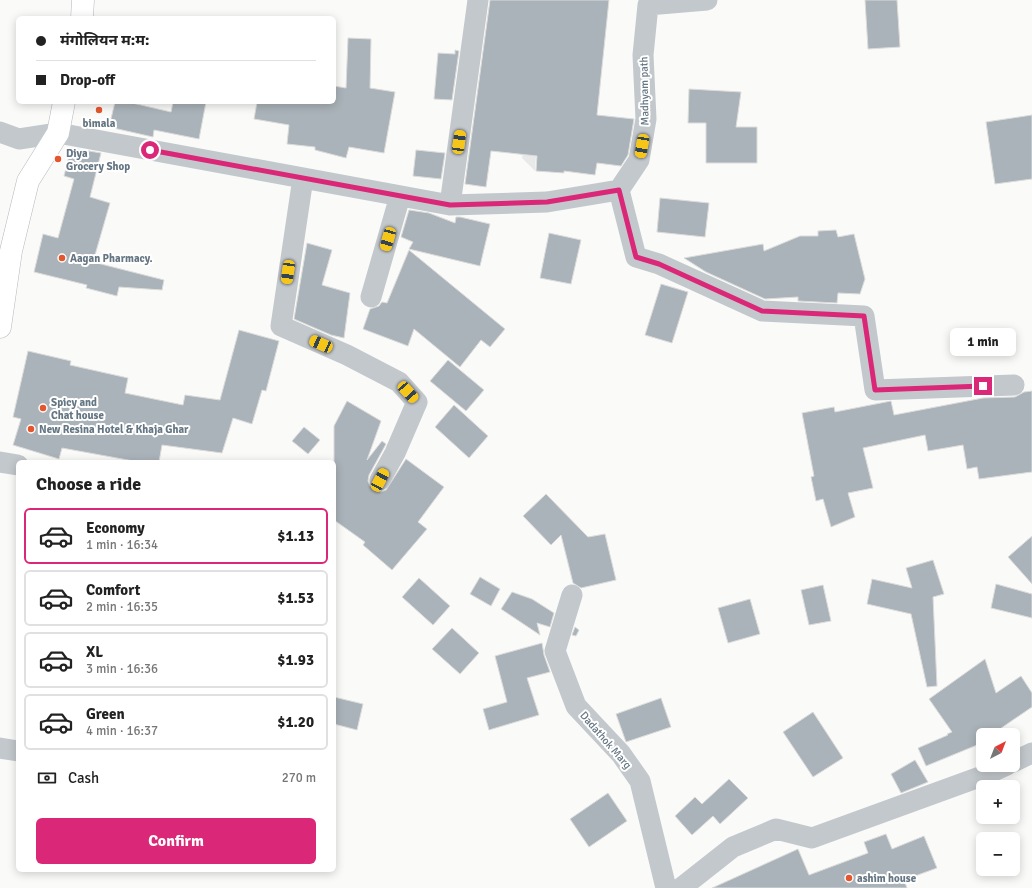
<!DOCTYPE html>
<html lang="en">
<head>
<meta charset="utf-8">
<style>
  :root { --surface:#fff; --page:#f2f2f2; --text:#222; --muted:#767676; --line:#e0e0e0; --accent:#db2777 }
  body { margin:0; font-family:Signika,"Noto Sans Devanagari",sans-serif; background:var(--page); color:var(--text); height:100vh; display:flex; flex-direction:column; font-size:15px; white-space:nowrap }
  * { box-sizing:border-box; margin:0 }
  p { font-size:13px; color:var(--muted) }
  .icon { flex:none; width:22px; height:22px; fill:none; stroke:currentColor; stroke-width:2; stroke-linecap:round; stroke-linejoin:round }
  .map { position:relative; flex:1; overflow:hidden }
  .sheet { position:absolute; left:16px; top:460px; width:320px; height:412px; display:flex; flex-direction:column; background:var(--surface); border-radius:6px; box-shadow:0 2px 10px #0003 }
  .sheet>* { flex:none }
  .hud { position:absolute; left:16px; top:16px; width:320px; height:88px; border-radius:6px; box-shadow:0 2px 10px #0003; display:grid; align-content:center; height:88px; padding:0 20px; background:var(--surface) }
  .needle { width:26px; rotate:42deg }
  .tools { position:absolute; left:976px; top:728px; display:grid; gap:8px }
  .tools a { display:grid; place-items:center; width:44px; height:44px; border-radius:6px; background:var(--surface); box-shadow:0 2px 10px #0003; font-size:20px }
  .end { position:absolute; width:18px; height:18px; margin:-9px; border:5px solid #db2777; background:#fff; box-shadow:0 0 0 2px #fff }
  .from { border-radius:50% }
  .bubble { position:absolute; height:28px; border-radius:6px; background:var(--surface); box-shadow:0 2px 10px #0003; font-size:13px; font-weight:700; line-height:28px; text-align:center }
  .car { position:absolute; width:12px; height:24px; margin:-12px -6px; border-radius:5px; box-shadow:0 0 3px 1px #0007; background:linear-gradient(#f5c518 24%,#345 0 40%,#f5c518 0 76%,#345 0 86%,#f5c518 0) }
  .hud b { display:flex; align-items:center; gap:14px; height:38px; font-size:15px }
  .hud b+b { border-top:1px solid var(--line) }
  .hud i { width:10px; height:10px; background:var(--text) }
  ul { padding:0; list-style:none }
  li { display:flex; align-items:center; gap:12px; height:56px; margin:0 8px 6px; padding:0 12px; border:2px solid var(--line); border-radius:6px }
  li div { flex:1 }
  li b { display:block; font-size:15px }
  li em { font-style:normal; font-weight:700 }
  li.selected { border-color:var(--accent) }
  li>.icon { width:36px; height:36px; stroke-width:1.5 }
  h2 { padding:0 20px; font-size:18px; line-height:48px }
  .pay { display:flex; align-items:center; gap:10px; height:44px; padding:0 20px; font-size:15px }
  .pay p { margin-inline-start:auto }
  .action { display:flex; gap:8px; margin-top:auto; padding:8px 20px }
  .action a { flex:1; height:46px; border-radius:6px; background:var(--accent); color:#fff; font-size:16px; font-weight:700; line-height:46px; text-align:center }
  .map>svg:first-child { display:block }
</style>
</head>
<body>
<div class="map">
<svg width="1032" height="888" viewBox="0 0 1032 888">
  <rect width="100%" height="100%" fill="#fafaf8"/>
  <path fill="#e8e9e9" d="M538 120 535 171 522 158 526 137Z"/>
  <path fill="#aab3b9" stroke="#dcdcda" d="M490 0H609L597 115 634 119 628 155 621 166 597 163 595 175 564 171V173L536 171 537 156 491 151 486 187 465 184Z
    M865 0H897L900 47 868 49Z
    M348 38 371 39 370 88 395 92 384 153 349 147 346 158 315 150V147L287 144 289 125 254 119 257 102H334V86L346 88Z
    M455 50 459 51 452 100 434 99 438 53 455 54Z
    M689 89 741 92 736 127H757V163H706V123H688Z
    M115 102H128L171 112 173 102H206L199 139 154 130 153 137 109 127Z
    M1032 115V179L995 184 986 122Z
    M71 148 101 153 90 197 110 203 93 262 164 280 162 290 119 287 117 296 86 288 87 285 34 272 43 234 58 238 74 179 64 176Z
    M416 150 445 153 441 179 413 176Z
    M660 198 709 203 705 237 657 232Z
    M409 210 429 213 455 223 456 217H460L490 224 480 266 409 249 413 242 401 237Z
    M836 230 838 237 854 234 865 279 860 294 838 293 837 303 798 301V297L765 299 706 272 684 258 763 244 764 251 800 236H818V231Z
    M549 233 581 240 571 284 540 278Z
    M307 243 332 250 322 285 350 293 344 338 331 335 294 319Z
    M409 250 505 329 490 347 481 340 460 367 414 329 408 346 363 329 370 309 379 306 382 302 387 303Z
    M661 284 688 292 672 343 645 335Z
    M239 330 279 341 266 391 262 390 252 424 233 418 222 453 162 445 159 462H139L62 448 59 459 13 445 21 419 13 417 28 351 71 361 70 365 128 378 125 393 183 405 185 395 220 400Z
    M448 360 484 390 466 411 430 381Z
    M1032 391V472L979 479 977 467 967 469 963 445 928 451 925 435 863 448 873 488 848 493 855 517 831 527 823 499 816 501 811 477 814 476 802 413 834 407 835 412 891 401 894 415 983 398 1015 397 1024 392Z
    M347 401 381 421 367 460 382 441 386 444 369 475 368 481 370 486 374 490 381 492 386 490 406 459 444 487 418 522 427 529 392 570 363 545 365 542 334 520V426Z
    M454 405 488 436 469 458 435 427Z
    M304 427 320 440 308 454 292 441Z
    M546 494 588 537 605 534 616 580 581 588 573 583 561 535 551 545 523 516Z
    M1032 536V584L1008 557Z
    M933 560 944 594 933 597 937 686 927 687 911 614 867 604 872 579 912 588 906 568Z
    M480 577 500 589 491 606 470 594Z
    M419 578 450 606 433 625 402 597Z
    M996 584 1032 594V618L991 608Z
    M823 585 831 621 809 625 801 590Z
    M512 592 532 599 554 613 550 627 537 623 540 635 501 609Z
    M750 599 760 634 728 643 718 608Z
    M575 627 579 630 576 636 572 635Z
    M452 628 479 653 460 674 432 649Z
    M542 643 544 655 550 672 527 678 539 715 489 730 483 709 507 702 495 656Z
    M985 659 996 693 1021 676 1032 693V707L991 735H983L982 743 926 766 918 748 948 735 947 734 952 732 929 699Z
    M334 697 363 704 357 730 334 724Z
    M661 698 671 727 626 742 616 714Z
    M813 712 843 758 813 777 783 732Z
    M915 760 928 782 901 793 891 774Z
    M729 779 748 798 720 824 713 816 692 835 675 816 695 797 702 804Z
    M608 793 627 821 589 847 570 819Z
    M886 834 892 849 924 836 937 868 904 880 907 888H712L798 849 809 875 868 853 864 842Z"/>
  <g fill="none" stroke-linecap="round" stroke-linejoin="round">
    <g stroke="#b5babe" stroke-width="23">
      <path id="primary" d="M82 18 83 0
        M0 327 11 251 28 181 58 133 64 102"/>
    </g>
    <path stroke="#c3c8cc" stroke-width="21" d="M0 132 19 139 58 133 450 205 547 202 619 190 639 160 646 119 643 55 648 5 707 0
      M303 178 281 326 347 355 399 382 417 402 395 453 380 480
      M619 190 636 257 659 264 762 311 864 316 875 390 1014 385
      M450 205 478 0
      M371 297 400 196
      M0 462 18 465
      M572 595 555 651 576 706 621 754 640 781 666 888
      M0 748 18 751
      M1013 762 1032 753
      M681 888 733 847 776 829 812 838 985 775 1007 765"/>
    <use href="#primary" stroke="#fff" stroke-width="22"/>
  </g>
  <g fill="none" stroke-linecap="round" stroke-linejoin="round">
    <path stroke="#db2777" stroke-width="5" d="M150 150 450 205 547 202 619 190 636 257 659 264 762 311 864 316 875 390 983 386"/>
  </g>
  <g fill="#e4572e" stroke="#fff" stroke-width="1.5">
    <circle cx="99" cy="110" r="4"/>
    <circle cx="58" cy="159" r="4"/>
    <circle cx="62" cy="258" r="4"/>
    <circle cx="43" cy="408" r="4"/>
    <circle cx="31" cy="429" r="4"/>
    <circle cx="849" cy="878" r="4"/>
  </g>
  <g text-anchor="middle" stroke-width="4" stroke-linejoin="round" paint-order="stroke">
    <g font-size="11" fill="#657683" stroke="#fff">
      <text transform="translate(644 91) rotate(-91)" y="4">Madhyam path</text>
      <text transform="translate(606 740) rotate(49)" y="4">Dadathok Marg</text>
    </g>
    <g font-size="11" font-weight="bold" fill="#657683" stroke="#fff" text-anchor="start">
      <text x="99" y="127" text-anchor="middle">bimala</text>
      <text x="66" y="157">Diya<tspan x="66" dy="13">Grocery Shop</tspan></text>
      <text x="70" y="262">Aagan Pharmacy.</text>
      <text x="51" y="406">Spicy and<tspan x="51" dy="13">Chat house</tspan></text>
      <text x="39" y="433">New Resina Hotel &amp; Khaja Ghar</text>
      <text x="857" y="882">ashim house</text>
    </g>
  </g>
</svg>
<div class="tools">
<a><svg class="needle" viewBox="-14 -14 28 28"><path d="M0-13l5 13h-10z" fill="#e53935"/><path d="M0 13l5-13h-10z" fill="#767676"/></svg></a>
<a>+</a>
<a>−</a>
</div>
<i class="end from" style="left:150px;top:150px"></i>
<i class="end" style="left:983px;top:386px"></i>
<div class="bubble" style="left:950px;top:328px;width:66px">1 min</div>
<i class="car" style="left:459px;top:142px;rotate:8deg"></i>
<i class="car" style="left:642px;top:146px;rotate:190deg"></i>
<i class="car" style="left:388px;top:239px;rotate:196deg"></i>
<i class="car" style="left:288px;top:272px;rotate:188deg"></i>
<i class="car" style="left:321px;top:344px;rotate:294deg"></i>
<i class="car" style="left:408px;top:392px;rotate:138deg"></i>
<i class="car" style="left:380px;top:480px;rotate:28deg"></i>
<div class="hud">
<b><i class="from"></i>मंगोलियन म:म:</b>
<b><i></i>Drop-off</b>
</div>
<section class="sheet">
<h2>Choose a ride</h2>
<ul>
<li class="selected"><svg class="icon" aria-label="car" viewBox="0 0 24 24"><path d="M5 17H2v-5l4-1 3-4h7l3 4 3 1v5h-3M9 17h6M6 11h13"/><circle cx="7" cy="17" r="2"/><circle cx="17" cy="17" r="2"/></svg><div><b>Economy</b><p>1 min · 16:34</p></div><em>$1.13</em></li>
<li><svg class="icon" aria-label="car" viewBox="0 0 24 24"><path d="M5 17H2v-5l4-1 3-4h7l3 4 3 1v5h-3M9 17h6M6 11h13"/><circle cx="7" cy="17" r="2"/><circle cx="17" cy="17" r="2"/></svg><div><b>Comfort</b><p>2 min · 16:35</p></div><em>$1.53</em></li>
<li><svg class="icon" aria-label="car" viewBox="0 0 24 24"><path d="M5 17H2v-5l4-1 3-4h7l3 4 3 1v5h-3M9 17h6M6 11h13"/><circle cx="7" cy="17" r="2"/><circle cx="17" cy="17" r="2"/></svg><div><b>XL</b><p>3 min · 16:36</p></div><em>$1.93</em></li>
<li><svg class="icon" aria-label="car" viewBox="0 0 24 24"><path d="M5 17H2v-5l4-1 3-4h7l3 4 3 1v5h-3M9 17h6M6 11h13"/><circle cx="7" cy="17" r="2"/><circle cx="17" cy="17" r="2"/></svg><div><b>Green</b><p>4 min · 16:37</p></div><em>$1.20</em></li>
</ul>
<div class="pay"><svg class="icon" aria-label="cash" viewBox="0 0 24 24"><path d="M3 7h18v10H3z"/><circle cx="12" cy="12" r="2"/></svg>Cash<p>270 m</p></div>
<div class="action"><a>Confirm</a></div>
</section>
</div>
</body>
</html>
